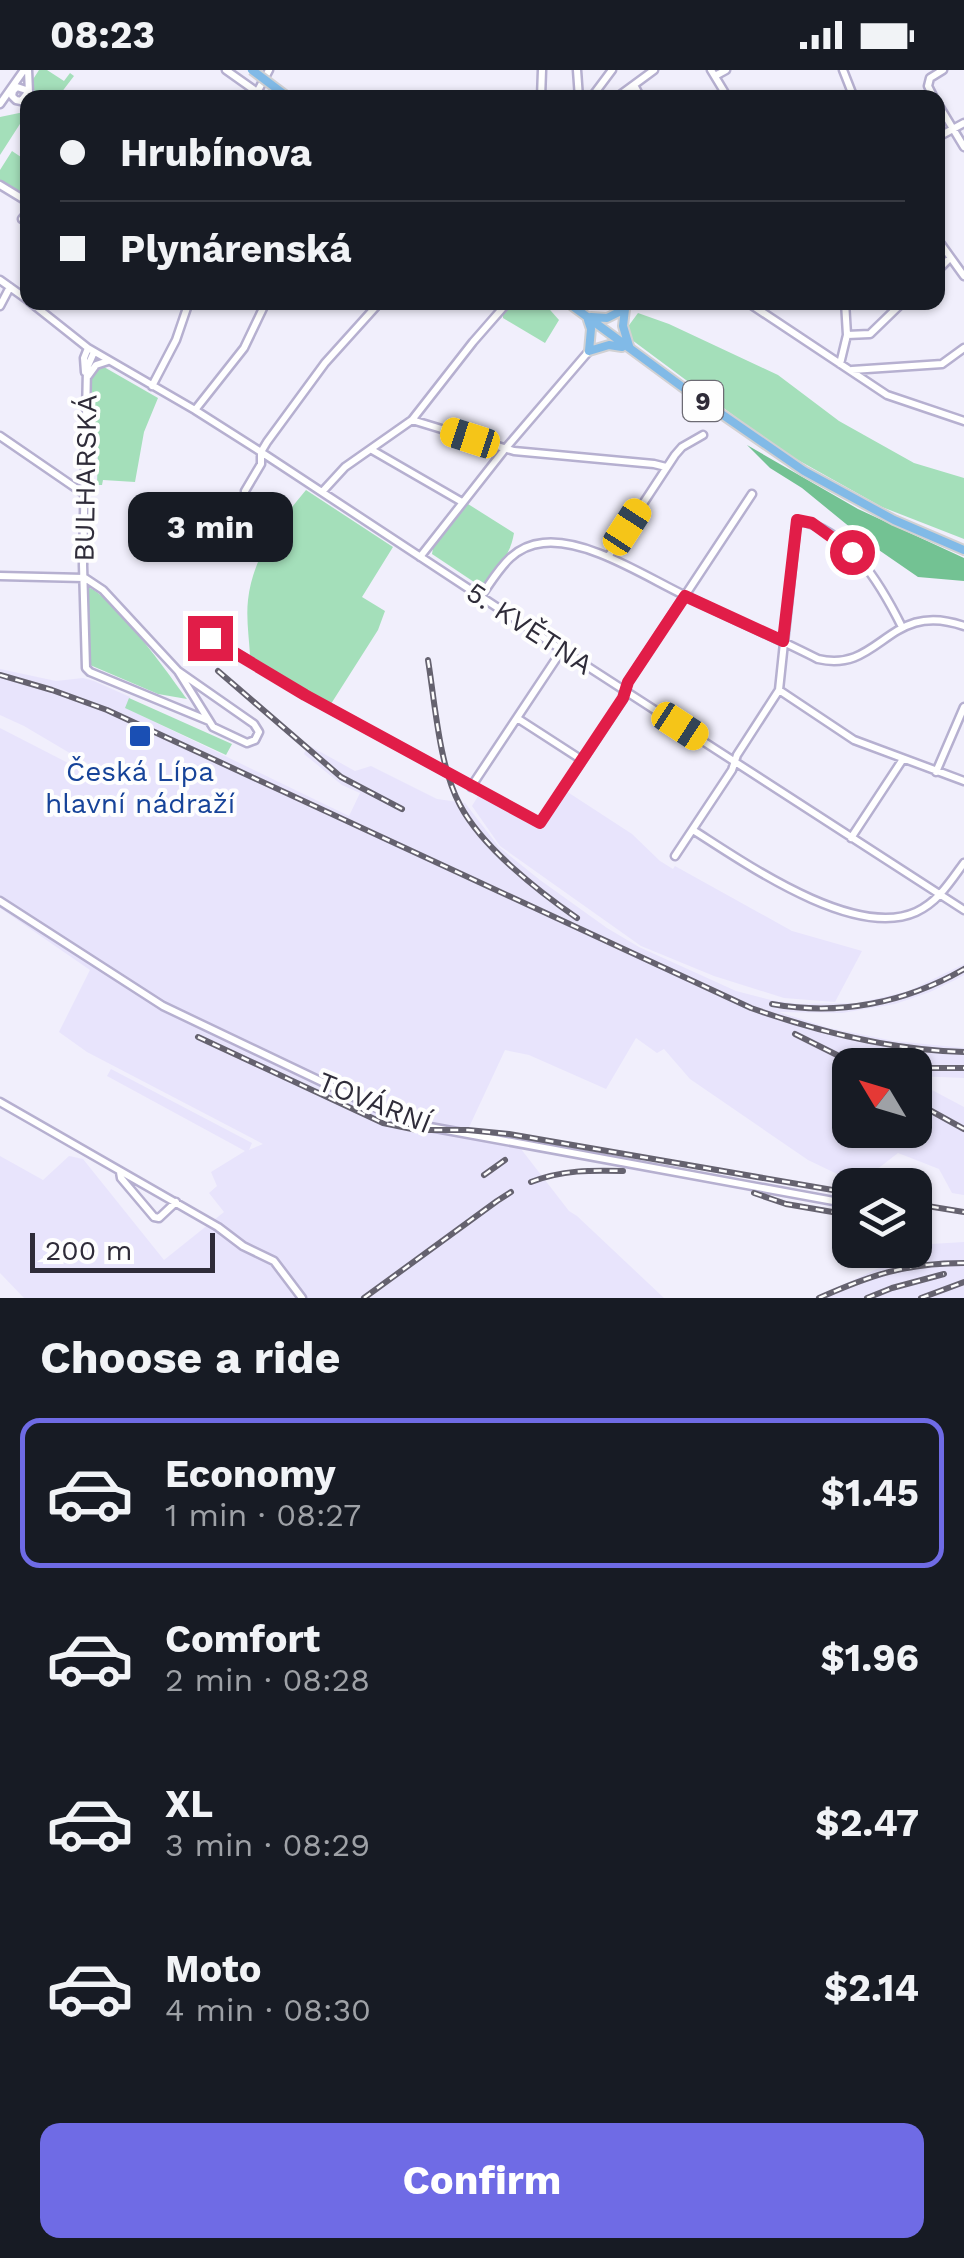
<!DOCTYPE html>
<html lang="en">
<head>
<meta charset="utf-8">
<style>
  :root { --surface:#171b24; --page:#242831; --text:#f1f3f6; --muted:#9ea1a6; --line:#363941; --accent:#6f6be5 }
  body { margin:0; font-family:"Work Sans",sans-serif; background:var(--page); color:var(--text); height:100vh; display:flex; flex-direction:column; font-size:38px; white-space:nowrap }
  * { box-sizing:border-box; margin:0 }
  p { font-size:32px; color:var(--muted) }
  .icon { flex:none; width:55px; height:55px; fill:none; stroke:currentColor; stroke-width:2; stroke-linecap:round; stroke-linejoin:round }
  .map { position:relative; height:1228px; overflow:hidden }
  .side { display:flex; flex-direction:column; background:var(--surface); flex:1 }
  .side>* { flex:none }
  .hud { position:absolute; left:20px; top:20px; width:925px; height:220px; border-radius:20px; box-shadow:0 2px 8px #0004; display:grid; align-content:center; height:220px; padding:0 40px; background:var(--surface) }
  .needle { width:65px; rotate:308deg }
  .buttons { position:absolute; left:832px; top:978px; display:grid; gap:20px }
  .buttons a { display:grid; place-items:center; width:100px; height:100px; border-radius:20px; background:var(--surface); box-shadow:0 2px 8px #0004; font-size:50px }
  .scale { position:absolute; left:30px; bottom:25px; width:185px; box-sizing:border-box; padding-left:10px; border:5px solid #2f2c39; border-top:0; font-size:28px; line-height:35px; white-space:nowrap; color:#2f2c39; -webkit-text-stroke:8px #fefefe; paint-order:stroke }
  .end { position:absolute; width:45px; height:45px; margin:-22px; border:12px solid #e11d48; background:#fff; box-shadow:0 0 0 5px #fff }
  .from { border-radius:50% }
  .bubble { position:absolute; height:70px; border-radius:20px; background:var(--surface); box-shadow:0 2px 8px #0004; font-size:32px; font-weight:700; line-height:70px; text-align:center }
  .car { position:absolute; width:30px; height:60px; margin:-30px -15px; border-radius:12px; box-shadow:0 0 8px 2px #0007; background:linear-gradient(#f5c518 24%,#345 0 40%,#f5c518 0 76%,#345 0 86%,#f5c518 0) }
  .hud b { display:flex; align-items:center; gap:35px; height:95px; font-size:38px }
  .hud b+b { border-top:2px solid var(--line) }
  .hud i { width:25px; height:25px; background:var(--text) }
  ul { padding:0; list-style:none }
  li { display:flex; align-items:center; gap:30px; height:150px; margin:0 20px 15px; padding:0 20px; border:5px solid transparent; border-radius:20px }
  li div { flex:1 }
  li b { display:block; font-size:38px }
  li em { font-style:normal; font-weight:700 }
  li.on { border-color:var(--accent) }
  li>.icon { width:90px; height:90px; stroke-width:1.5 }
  h2 { padding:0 40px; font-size:45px; line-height:120px }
  .button { display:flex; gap:20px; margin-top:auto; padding:20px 40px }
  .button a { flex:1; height:115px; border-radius:20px; background:var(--accent); color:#fff; font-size:40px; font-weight:700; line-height:115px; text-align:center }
  .status { display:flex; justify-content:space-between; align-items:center; height:70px; padding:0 50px; background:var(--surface); direction:ltr }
  .status svg { height:28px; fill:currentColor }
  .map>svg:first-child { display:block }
</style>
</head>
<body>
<div class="status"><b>08:23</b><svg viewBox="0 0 49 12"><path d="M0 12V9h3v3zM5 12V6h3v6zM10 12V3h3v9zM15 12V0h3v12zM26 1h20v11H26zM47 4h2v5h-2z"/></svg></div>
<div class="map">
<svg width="964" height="1228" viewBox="0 0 964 1228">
  <rect width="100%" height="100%" fill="#f1effc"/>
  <path fill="#e8e4fc" d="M0 599 56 611 83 608 94 611 130 627 126 638 349 746 360 723 342 715 304 684 308 675 355 701 371 696 437 729 465 733 499 777 540 810 607 858 639 877 736 921 775 931 800 934 858 933 909 921 964 894V905L957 909 930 922 895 934 842 943 779 942 829 958 894 971 964 978V1008L915 1006V995H850V1060H915V1011L964 1037V1125L952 1123 939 1099 898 1083 858 1114 808 1090 690 1009 664 979 657 983 636 968 606 1019 529 985 505 980 464 1068 521 1079 569 1141 577 1146 664 1228H24L0 1203V1086L43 1110 69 1086 83 1089 164 1190 224 1142 209 1123 217 1116 211 1102 245 1081 107 1006 111 999 252 1073 249 1080 263 1074 87 982 59 962 90 900 0 838V658L107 713 112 708 24 656 0 645Z
    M483 718 546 752 566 721 632 764 660 791 673 799 675 796 792 861 862 881 835 932 784 928 714 906 641 876 500 776 472 736Z
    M964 1172V1228H814L931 1174Z"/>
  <path fill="#a4dfba" d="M39 0H47L64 11 70 3 74 6 61 23 35 27 32 25 30 14Z
    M24 42 27 43 0 85V47Z
    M12 81 27 91V130L0 112V100Z
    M543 232 559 250 545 273 503 248V243L512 233 521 235 524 233Z
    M638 243 669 254 778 305 839 351 914 393 964 408V469L882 437 780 380 632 270 624 262Z
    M100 297H104L158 328 144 362 135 412 103 410 102 415H97L98 377H91L92 306 95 299Z
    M306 420 393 477 362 527 385 541 378 560 329 637 250 585C249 567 246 548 248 530 253 486 279 452 306 420Z
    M468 434 514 463C511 483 497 504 480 516L432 484 433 478Z
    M88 517C115 528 168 603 187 629L158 624 90 595Z
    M129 628 232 674 226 685 125 638Z"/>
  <path fill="#73c293" d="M747 375 858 439 964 488V511L918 507 873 476 802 418 770 398Z"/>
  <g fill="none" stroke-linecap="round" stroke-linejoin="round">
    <g stroke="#b6b0d0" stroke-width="11">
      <path id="minor" d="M28 0 29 23
        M226 0 257 22
        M577 0 579 28
        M711 0 728 28
        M843 0 854 28
        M715 6 726 0
        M634 15 641 28
        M17 17 29 21 21 31 16 30 12 26 13 21Z
        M254 28 269 0
        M541 28 542 0
        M591 28 612 0
        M616 28 654 0
        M934 28 928 16 930 8 943 0
        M0 34 24 0
        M938 34 964 77
        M938 67 964 53
        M0 115 28 132
        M22 149 28 142
        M938 170 964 206
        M938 200 950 188
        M0 210 28 230
        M30 232 88 278 195 340 261 382 562 580 964 840
        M747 232 887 325 964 351
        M0 236 10 217
        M847 265 870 264 903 232
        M94 282 87 298 83 495 86 598 90 602 209 651
        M840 294 847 265 845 232
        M852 300 942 294 964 278
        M85 302 84 288 88 278
        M88 306 96 295 108 291
        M152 316 176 270 189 232
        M195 340 244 278 266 232
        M412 350 514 381 654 394 666 397
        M0 366 83 423
        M372 380 462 432
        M245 421 261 394V382L267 372 325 293 380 232
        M322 422 345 397 412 350 473 272 508 232
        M420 487 505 379 589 281
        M608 487 675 385 682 377 703 365
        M0 506 84 508
        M85 508 103 520 178 601 213 657 247 673 255 670 259 662 254 654 178 601
        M481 526C498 502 511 476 543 473 587 468 646 507 686 526 730 548 775 567 818 589 881 604 888 529 964 556
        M208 566 305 625 540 753 623 629 628 612 752 424
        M779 620 854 670 964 711
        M517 648 582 690
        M936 702 964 637
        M471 717 562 580
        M693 760C745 793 854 870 916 842 938 832 950 812 964 793
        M851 768 903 689
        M675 786 732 700 737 685 779 620 797 450C849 460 880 513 902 557
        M0 831 163 936 379 1039 419 1055 850 1134
        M0 1032 218 1157 243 1176 274 1191 302 1228
        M120 1102 121 1108 154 1147 159 1148 176 1132"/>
    </g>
    <g stroke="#d1d1d3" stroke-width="12">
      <path id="major" d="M567 232 681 316 804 401 894 450 964 480
        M625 239 623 256 629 276
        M591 247 607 248 625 239
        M588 250 591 259 589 281 609 275 622 277"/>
    </g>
    <use href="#minor" stroke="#fff" stroke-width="6"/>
    <use href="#major" stroke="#81bae7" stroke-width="8"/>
    <g stroke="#65626f" stroke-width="6">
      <path id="rail" d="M428 590C435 633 439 696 460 735 482 777 538 821 577 848
        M218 601 341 707 402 739
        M0 605 52 620 107 640 751 938C819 962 891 980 964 982
        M772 934C839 946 905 933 964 899
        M795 964 857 995
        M198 967 383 1053 417 1060H468L509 1064 850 1123
        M857 986 895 995
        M915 998H964
        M915 1032 964 1059
        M484 1105 505 1090
        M531 1112C562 1100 591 1100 623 1101
        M754 1123 786 1134 850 1145
        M915 1134 964 1142
        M364 1228 497 1131 511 1122
        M819 1228C871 1205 906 1193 964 1193
        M867 1228 892 1218 944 1204
        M921 1228 964 1212"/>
    </g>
    <use href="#rail" stroke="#fefefe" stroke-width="2.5" stroke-dasharray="8" stroke-linecap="butt"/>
    <g stroke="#d1d1d3" stroke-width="12" stroke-linecap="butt">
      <path id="major-bridge" d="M252 0 289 28"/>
    </g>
    <use href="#major-bridge" stroke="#81bae7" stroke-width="8"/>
  </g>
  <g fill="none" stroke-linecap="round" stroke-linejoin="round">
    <path stroke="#e11d48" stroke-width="12" d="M210 568 305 625 540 753 623 628 628 612 685 526 783 571 797 450 812 453 852 482"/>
  </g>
  <rect fill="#1a4fb4" stroke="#fefefe" stroke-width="4" x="128" y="654" width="24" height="24" rx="5"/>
  <g text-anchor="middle" stroke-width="8" stroke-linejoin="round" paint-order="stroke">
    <rect fill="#fefefe" stroke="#6d6b74" stroke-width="2.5" x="683" y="311" width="40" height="40" rx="8"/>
    <g font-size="25" font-weight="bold" fill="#2f2c39">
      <text x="703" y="340">9</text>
    </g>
    <g font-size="28" fill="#2f2c39" stroke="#fefefe">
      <text transform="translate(85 408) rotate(-89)" y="10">BULHARSKÁ</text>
      <text transform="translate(530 558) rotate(33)" y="10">5. KVĚTNA</text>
      <text transform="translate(375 1032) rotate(22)" y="10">TOVÁRNÍ</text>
    </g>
    <g font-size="28" fill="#164399" stroke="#fefefe">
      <text x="140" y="711">Česká Lípa<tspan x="140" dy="32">hlavní nádraží</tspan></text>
    </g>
  </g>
</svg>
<div class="buttons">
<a><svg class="needle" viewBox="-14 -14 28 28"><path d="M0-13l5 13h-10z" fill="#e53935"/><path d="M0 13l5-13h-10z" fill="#9ea1a6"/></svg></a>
<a><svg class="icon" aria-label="layers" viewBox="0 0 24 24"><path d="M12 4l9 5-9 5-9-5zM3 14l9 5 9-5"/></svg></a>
</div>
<div class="scale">200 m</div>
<i class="end from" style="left:852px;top:482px"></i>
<i class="end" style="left:210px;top:568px"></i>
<div class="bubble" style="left:128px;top:422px;width:165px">3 min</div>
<i class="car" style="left:470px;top:368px;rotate:288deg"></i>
<i class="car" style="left:627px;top:457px;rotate:33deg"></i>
<i class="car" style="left:680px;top:656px;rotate:123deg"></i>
<div class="hud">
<b><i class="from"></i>Hrubínova</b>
<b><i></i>Plynárenská</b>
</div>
</div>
<section class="side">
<h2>Choose a ride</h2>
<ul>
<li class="on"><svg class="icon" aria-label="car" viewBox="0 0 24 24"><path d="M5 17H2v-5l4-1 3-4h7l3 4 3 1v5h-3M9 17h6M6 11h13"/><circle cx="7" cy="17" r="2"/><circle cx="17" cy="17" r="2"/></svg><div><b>Economy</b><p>1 min · 08:27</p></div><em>$1.45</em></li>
<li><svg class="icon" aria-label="car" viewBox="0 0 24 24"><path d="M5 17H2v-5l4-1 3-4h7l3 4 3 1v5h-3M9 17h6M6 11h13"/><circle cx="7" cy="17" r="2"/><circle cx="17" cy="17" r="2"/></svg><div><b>Comfort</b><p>2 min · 08:28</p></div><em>$1.96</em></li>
<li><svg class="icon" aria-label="car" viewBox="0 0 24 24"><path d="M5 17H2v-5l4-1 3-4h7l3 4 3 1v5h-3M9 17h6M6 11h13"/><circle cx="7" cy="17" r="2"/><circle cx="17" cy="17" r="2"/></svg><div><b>XL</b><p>3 min · 08:29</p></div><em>$2.47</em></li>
<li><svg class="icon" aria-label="car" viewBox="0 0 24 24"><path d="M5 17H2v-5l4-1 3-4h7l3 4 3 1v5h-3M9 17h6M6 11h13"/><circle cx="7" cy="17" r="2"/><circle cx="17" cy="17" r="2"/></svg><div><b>Moto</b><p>4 min · 08:30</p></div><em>$2.14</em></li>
</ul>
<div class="button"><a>Confirm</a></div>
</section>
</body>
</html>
